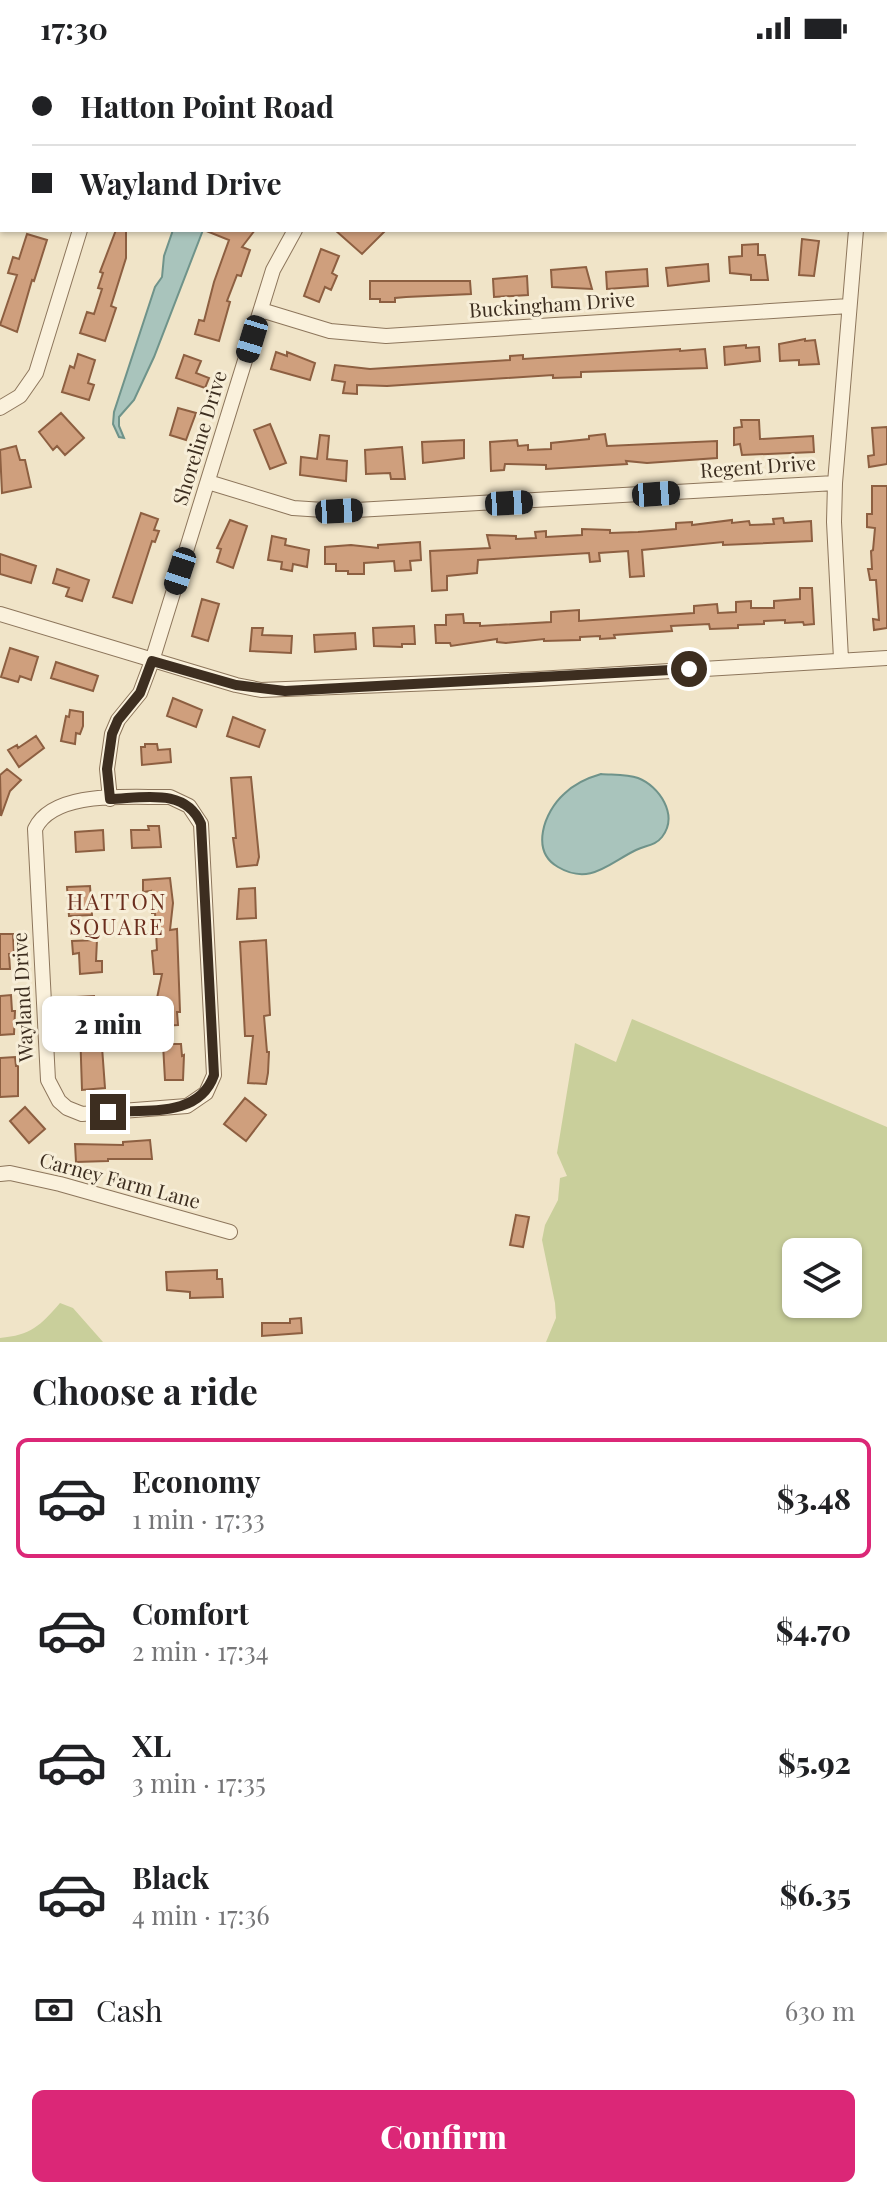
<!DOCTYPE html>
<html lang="en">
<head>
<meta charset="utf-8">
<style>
  :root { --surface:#fff; --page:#f2f2f2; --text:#202124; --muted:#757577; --line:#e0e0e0; --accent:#db2777 }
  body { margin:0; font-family:"Playfair Display",serif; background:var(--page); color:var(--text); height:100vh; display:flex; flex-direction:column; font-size:30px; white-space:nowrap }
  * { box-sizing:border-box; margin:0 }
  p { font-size:26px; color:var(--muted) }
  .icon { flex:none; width:44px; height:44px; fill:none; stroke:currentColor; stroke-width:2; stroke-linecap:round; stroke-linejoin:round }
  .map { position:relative; height:1286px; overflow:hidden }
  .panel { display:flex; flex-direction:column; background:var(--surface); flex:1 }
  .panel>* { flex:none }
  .banner { position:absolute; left:0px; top:0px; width:888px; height:176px; box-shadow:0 2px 6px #0004; display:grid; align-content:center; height:176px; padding:0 32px; background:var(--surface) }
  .controls { position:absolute; left:782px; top:1182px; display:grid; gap:16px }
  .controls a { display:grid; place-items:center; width:80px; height:80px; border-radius:12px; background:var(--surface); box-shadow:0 2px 6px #0004; font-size:40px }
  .end { position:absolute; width:36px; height:36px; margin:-18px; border:10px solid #3d2e20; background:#fff; box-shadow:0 0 0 4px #fff }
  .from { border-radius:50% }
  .bubble { position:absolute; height:56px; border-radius:12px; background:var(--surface); box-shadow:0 2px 6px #0004; font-size:26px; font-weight:800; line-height:56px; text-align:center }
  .car { position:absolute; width:24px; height:48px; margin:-24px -12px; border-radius:10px; box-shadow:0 0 6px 2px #0007; background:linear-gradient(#222 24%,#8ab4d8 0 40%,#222 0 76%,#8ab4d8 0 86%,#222 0) }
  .banner b { display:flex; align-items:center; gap:28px; height:76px; font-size:30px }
  .banner b+b { border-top:2px solid var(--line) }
  .banner i { width:20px; height:20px; background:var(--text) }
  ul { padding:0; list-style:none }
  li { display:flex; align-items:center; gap:24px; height:120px; margin:0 16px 12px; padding:0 16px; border:4px solid transparent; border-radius:12px }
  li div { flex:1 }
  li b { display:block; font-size:30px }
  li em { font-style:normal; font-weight:800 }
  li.current { border-color:var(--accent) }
  li>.icon { width:72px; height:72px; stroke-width:1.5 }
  h2 { padding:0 32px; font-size:36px; line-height:96px }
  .pay { display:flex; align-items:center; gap:20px; height:88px; padding:0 32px; font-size:30px }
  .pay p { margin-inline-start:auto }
  .primary-button { display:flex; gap:16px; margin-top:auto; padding:16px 32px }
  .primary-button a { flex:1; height:92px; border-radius:12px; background:var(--accent); color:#fff; font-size:32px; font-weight:800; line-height:92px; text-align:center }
  .status { display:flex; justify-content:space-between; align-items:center; height:56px; padding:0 40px; background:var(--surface); direction:ltr }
  .status svg { height:22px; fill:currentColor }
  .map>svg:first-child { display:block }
</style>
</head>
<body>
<div class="status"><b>17:30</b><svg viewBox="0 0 49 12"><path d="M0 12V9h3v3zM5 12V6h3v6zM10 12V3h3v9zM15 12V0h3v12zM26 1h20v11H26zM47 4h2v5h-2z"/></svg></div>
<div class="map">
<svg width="887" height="1286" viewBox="0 0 887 1286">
  <rect width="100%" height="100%" fill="#f0e4c8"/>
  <path fill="#c9cf9b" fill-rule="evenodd" d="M632 963 887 1071V1286H546L556 1262 555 1247 542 1184 545 1169 558 1144 560 1122 567 1120 557 1097 575 987 616 1006ZM796 1196H848V1248H796Z
    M60 1247 73 1252 103 1286H0V1282C31 1279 40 1270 60 1247Z"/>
  <path fill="#a9c4bc" stroke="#6f938a" stroke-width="2" d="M173 174H203L154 301 134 344 119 361V370L124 382 119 381 113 368 114 356 155 231 162 221 164 200Z
    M601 718C612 719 627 718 638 722 659 730 679 759 662 781 655 790 646 789 636 794 609 807 590 830 558 811 530 795 544 756 564 738 575 727 587 722 601 718Z"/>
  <path fill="#cf9f7d" stroke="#8d5f41" stroke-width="2" d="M116 174H126V202L111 250 116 252 105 285 80 277 87 256 94 258 102 233 98 232 103 217 100 216Z
    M204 174H255L242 191 250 194 241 220 237 219 227 245 230 246 219 285 195 278 199 264 204 265 214 226 229 184Z
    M335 174H386L362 198Z
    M27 178 47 184 34 225 32 224 17 276 0 269 17 219 8 217 13 201 19 203Z
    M802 183 819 185 814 220 799 219Z
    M758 188V199H765L768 224H751V219L730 217 729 201 742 200V189Z
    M321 193 339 200 332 217 337 220 331 234 325 231 319 246 304 240Z
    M708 208 709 225 668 230 666 212Z
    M586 211 592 233 552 231 551 214Z
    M647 213 648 230 607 233 606 216Z
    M527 220 528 239 494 241 493 223Z
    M370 225H470L471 238 406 241 395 242V246H380V243H370Z
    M805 283V285L815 284 819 308 799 309V304L780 305 779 288Z
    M746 289V292L759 291 760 305 725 309 724 291Z
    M680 293V295L705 293 707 312 581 316V321L553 322V319L387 330 357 329V338L343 337 345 326 332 324 335 309 370 313 510 304V300L523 299V303Z
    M276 296 287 300V296L315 307 310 324 271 313Z
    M78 298 95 304 88 327 94 329 89 344 62 336 70 310 74 312Z
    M184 299 201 305 196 317 209 322 205 332 176 322Z
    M178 352 196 357 186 384 170 379Z
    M61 357 84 382 65 399 57 390 53 394 39 376Z
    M741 364H759L760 383 813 380 814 396 742 399 740 388 734 389V372L742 371Z
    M270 368 286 407 270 413 254 374Z
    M887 371V408L869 411 868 400 874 399 872 372Z
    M605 378 607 390 717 385V402L647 407 626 405 627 408 546 413V409L505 408 504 414 491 415 490 386 517 384 518 390 528 389V394L551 393V387L589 383V380Z
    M320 379 329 380 327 403 347 405 346 425 300 419 301 401 317 403Z
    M464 384V402L423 407 422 386Z
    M16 390 20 404H25L31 431 2 437 0 394Z
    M402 391 405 423H391L390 417 366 418 365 394Z
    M872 430H887V572L874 574 873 563 879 564 876 524H870L868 513H872L871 495 873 494 875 472 867 471V458H872Z
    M141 457 158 463 154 474 159 475 155 486 152 485 132 547 113 541Z
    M783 462 784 467 811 465 812 485 723 489V486L642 494 644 520 630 521 628 495 599 497 600 505 590 506 589 497 478 504 477 517 447 520V534L432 535 430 495 490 492 487 479 516 480V483L536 482 535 476 546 475V481L582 479V473L610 474V477L638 476 676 473V467L692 466V469L732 464V467L749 465 750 469 774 468 773 463Z
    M230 464 247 470 233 512 217 506 221 493 217 492Z
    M272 480 286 483 285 489 309 494 307 511 293 508 292 515 281 513 282 506 268 504Z
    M420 486 421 504 410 505 411 514 395 515 394 505 364 507V518H348V515H336V508H325V491L351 489 378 492V489Z
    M0 498 36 510 31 527 0 518Z
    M57 513 89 524 82 545 66 540 69 532 53 527Z
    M800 532H812L814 568 804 569 803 566 785 567V564L764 565V568L738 569V572L710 573 709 568 671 570 672 575 614 579 615 582 600 583V580L580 581V584L544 585V583L506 587 497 586V583L451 590 450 587H436L435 569H446V559L463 558 464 567H480V570L551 566V556L579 554V565L694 557V550L717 548 718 557 736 556V546L751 545V552H774V545L800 543Z
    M202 543 219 548 208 585 192 580Z
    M414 570 415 588H402V591L374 590 373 572Z
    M252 572H263L262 579 292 580 291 597 250 595Z
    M355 577 356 593 315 596 314 579Z
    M10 592 38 601 31 624 20 620 18 626 1 621Z
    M56 606 98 620 93 635 51 622Z
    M173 642 202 654 196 671 167 660Z
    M70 654 83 656V670L80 678 76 677 75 688 61 685 66 660 69 661Z
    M233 661 265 674 259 691 227 680Z
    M36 680 44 692 19 711 8 694 17 689 18 692Z
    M145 688H157L158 694 170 693 171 706 142 709 141 691H145Z
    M7 713 21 724 10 735 1 760 0 719Z
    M251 721 259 801 257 809 237 811 233 782H236L231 722Z
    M148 770H159L161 791 132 792 131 774H149Z
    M103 774 104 794 76 796 75 776Z
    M170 822 173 847 170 874 177 873 180 956H177L178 969 161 970 157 942 162 918H154L152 895 157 894 155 857H152L151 835 143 836V824Z
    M90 830 92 859 69 860 67 831Z
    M255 832 256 862 237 863 239 833Z
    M0 878H13L14 898H9L10 913H0Z
    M97 884 96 905H102V916L80 918 79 897 73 898 72 885Z
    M266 884 270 959 264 960 267 996H269L268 1017 266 1028 248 1027 253 980H245L240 886Z
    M11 939 12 955H15L14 978 0 979V940Z
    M94 940 92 990 102 991 105 1032 82 1034 80 973 77 974 76 962H79L77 941Z
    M163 988H181L182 1000 184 999 183 1024H165Z
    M15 1001 16 1010H18V1040L0 1041V1002Z
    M245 1042 266 1059 246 1085 224 1068Z
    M25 1051 45 1073 29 1087 10 1065Z
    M150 1084 152 1103H108V1105L76 1106 75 1088 123 1089V1086Z
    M516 1159 529 1161 523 1191 510 1189Z
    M217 1214V1223H222L223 1241 190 1242V1236L167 1234 166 1216Z
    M301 1262 302 1277 262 1280V1267H290V1263Z"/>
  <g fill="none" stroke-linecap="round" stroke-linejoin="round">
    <g stroke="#8d765c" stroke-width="16">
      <path id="minor" d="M132 2V0
        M458 2 459 0
        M696 2V0
        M871 2 872 0
        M886 76H887
        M261 254 330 275 386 280 849 250
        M0 352 20 340 36 317 80 174
        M208 426 293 452 339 455 835 427
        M0 558 236 629 261 634 537 623 887 602
        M841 603 834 466 835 427 856 174
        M170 741 189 750 201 768 214 1019 206 1037 187 1050 82 1058 67 1052 59 1045 48 1024 35 773C54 733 132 742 170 741Z
        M110 743 107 713 112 678 118 664 140 637 152 605 273 214 295 174
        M0 1118 10 1117 60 1128 230 1176"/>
    </g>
    <use href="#minor" stroke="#faf1dc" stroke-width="14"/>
  </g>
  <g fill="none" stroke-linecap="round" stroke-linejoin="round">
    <path stroke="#3d2e20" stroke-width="10" d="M108 1056C147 1053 199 1062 214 1019L201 768C186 731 142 742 110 743L107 713 112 678 118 664 140 637 152 605 236 629 285 635 689 613"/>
  </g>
  <g text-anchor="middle" stroke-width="6" stroke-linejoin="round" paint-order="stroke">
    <g font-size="20" fill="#3d2e20" stroke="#f7eed8">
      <text transform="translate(552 249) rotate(-4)" y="7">Buckingham Drive</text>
      <text transform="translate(200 382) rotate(-73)" y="7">Shoreline Drive</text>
      <text transform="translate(758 411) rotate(-4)" y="7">Regent Drive</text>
      <text transform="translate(23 941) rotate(-93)" y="7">Wayland Drive</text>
      <text transform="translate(120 1125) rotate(15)" y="7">Carney Farm Lane</text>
    </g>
    <g font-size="22" letter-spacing="2" fill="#6b2e1e" stroke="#f7eed8">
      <text x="117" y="854">HATTON<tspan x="117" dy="25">SQUARE</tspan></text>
    </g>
  </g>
</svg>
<div class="controls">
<a><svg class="icon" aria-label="layers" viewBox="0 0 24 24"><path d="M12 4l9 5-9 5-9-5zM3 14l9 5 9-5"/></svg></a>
</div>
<i class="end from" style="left:689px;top:613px"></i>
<i class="end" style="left:108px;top:1056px"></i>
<div class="bubble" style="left:42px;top:940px;width:132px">2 min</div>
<i class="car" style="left:252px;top:283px;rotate:197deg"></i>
<i class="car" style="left:656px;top:438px;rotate:86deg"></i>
<i class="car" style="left:509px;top:447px;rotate:87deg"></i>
<i class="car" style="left:339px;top:455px;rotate:87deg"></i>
<i class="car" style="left:180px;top:515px;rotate:198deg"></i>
<div class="banner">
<b><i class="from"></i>Hatton Point Road</b>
<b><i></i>Wayland Drive</b>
</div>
</div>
<section class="panel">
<h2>Choose a ride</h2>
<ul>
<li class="current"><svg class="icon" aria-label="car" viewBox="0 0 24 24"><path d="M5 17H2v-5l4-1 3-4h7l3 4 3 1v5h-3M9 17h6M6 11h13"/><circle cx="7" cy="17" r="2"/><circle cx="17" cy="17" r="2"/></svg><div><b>Economy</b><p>1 min · 17:33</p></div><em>$3.48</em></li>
<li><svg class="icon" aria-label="car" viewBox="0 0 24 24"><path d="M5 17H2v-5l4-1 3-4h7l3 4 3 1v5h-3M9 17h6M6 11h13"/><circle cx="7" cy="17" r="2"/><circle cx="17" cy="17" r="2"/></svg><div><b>Comfort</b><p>2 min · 17:34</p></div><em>$4.70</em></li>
<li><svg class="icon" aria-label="car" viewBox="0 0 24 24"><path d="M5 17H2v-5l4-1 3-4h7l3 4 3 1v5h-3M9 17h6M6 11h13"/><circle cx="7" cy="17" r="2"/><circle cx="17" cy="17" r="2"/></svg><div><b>XL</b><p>3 min · 17:35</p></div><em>$5.92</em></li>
<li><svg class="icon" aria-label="car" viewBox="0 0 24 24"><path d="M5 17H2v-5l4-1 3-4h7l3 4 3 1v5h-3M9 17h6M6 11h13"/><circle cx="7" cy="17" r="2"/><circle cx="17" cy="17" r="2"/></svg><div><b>Black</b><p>4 min · 17:36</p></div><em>$6.35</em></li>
</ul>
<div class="pay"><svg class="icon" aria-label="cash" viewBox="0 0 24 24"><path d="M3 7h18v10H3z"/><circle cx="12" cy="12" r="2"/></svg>Cash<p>630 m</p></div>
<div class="primary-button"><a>Confirm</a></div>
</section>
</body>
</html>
